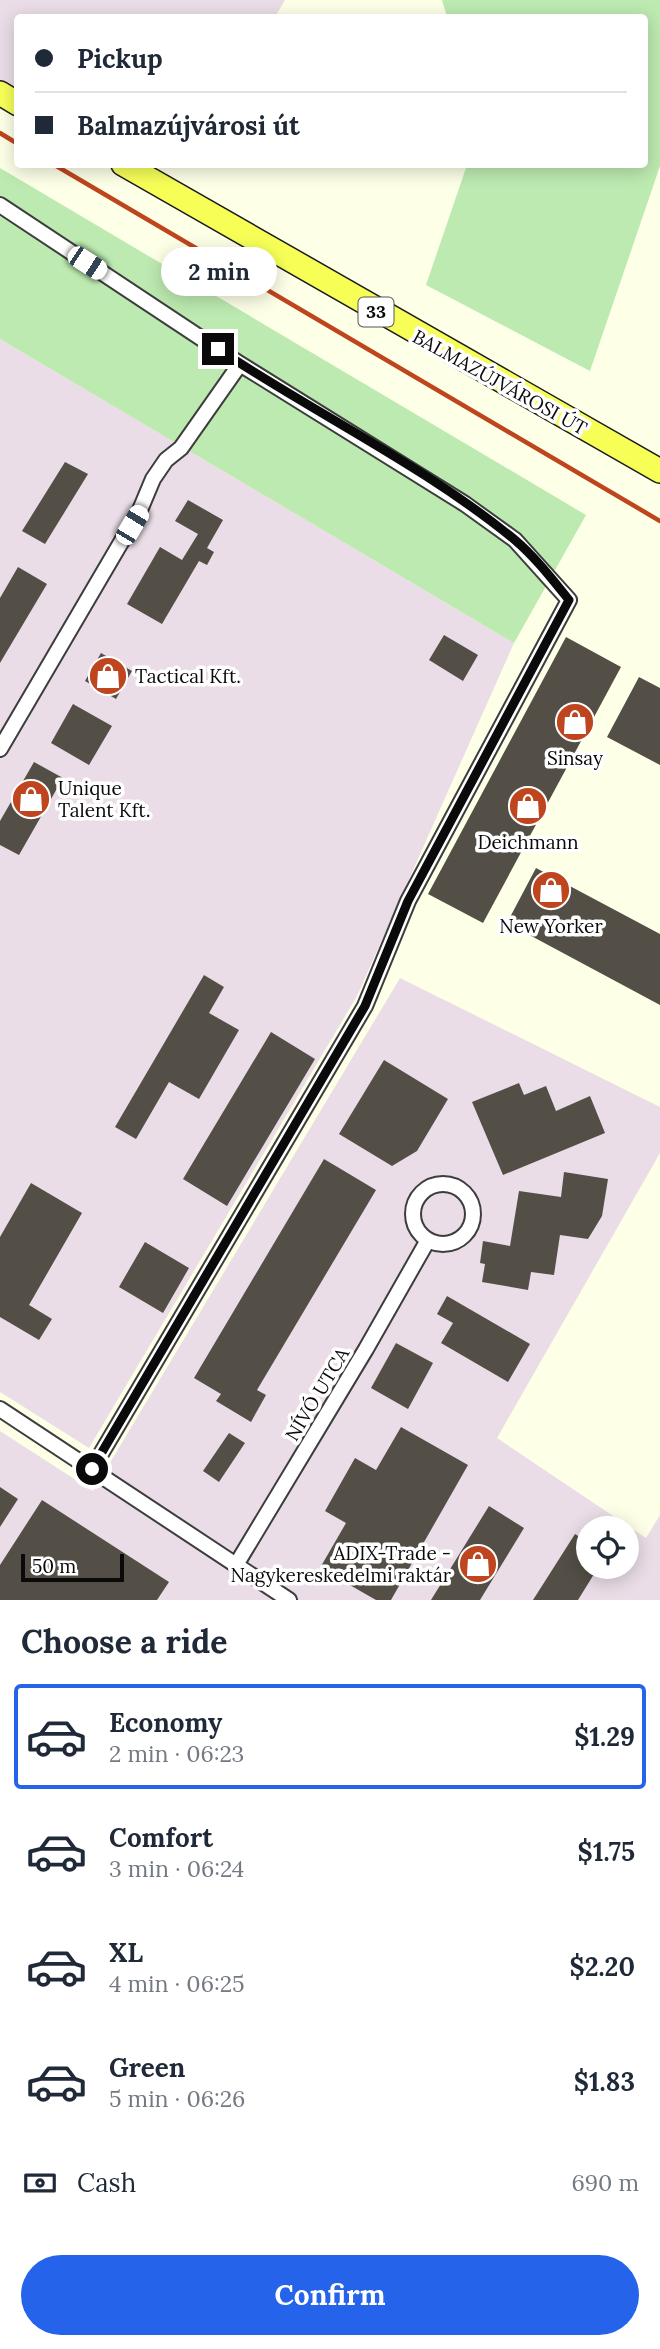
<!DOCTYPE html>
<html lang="en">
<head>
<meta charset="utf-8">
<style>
  :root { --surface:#fff; --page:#f6f6f7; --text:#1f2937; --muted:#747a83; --line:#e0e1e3; --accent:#2563eb }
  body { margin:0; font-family:Lora,serif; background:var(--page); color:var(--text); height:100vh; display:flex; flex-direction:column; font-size:26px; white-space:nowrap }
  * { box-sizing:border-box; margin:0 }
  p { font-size:23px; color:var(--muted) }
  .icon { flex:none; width:38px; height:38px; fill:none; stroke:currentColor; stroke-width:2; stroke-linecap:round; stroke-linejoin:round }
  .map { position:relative; height:1600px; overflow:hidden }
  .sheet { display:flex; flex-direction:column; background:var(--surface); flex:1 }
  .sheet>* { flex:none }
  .banner { position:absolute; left:14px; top:14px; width:634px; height:154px; border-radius:7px; box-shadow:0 4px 18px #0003; display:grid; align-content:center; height:154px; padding:0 21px; background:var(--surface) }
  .tools { position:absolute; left:576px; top:1516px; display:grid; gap:14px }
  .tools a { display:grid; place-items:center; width:63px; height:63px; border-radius:50%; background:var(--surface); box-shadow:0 4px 18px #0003; font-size:35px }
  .scale { position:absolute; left:21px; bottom:18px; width:103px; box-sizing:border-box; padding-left:7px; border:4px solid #0a0a0a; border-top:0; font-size:19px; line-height:24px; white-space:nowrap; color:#0a0a0a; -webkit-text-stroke:5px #fff; paint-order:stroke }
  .end { position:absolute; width:32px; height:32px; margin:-16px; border:9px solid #0a0a0a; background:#fff; box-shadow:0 0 0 4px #fff }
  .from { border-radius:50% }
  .bubble { position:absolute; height:49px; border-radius:24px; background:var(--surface); box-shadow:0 4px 18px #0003; font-size:23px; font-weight:800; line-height:49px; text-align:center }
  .car { position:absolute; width:21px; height:42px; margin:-21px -10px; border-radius:9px; box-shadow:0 0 5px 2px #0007; background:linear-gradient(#fff 24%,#345 0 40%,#fff 0 76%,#345 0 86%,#fff 0) }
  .banner b { display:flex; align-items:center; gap:24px; height:66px; font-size:26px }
  .banner b+b { border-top:2px solid var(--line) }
  .banner i { width:18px; height:18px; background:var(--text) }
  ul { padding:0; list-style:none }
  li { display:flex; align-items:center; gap:21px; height:105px; margin:0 14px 10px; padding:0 7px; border:4px solid transparent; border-radius:7px }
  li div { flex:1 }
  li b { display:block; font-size:26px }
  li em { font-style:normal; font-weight:800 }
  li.on { border-color:var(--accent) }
  li>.icon { width:63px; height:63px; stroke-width:1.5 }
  h2 { padding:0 21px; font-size:32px; line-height:84px }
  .pay { display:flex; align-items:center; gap:18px; height:77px; padding:0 21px; font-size:26px }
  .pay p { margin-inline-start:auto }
  .action { display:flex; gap:14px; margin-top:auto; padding:14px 21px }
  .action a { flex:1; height:80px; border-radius:42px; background:var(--accent); color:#fff; font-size:28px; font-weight:800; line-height:80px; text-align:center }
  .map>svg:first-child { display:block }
</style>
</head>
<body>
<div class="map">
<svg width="660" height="1600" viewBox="0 0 660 1600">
  <rect width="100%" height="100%" fill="#fdffe7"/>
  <path fill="#eadde7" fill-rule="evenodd" d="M0 0H285L275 17 18 18 17 102 0 91Z
    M0 339 514 643 357 996 89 1448 0 1392Z
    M400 978 660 1107V1153L497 1438 646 1538 660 1515V1600H0V1431L93 1491ZM588 1528H626V1566H588Z"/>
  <path fill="#bdeab0" d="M442 0H660V166L590 371 426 285 467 165 644 164V18L447 17Z
    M0 168 586 515 514 643 0 339Z"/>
  <path fill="#534f46" d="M65 462 88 474 45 544 22 531Z
    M188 500 223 520 207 548 214 552 207 565 199 561 162 624 127 604 160 547 182 560 198 534 175 521Z
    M18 567 47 584 0 663V598Z
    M444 635 478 655 463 681 429 660Z
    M566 637 621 667 483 923 428 894Z
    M101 653 132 671 116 699 85 681Z
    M639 677 660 688V765L607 737Z
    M73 704 112 726 89 765 51 743Z
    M34 762 63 778 19 855 0 845V821Z
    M536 868 660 934V1005L507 923Z
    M204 975 224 987 209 1013 239 1030 199 1099 169 1082 136 1139 115 1127Z
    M271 1032 315 1059 227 1206 183 1179Z
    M384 1060 448 1099 417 1151 392 1166 339 1134Z
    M519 1083 524 1095 546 1086 556 1111 590 1096 605 1133 503 1175 472 1102Z
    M324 1159 376 1190 257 1390 266 1395 251 1422 216 1401 221 1394 194 1378Z
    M564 1172 608 1179 602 1216 588 1239 560 1235 554 1275 531 1272 528 1290 482 1282 485 1264 480 1263 483 1241 510 1246 519 1191 561 1197Z
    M31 1183 82 1213 29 1305 52 1319 39 1340 0 1317V1237Z
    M145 1242 189 1268 163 1313 119 1287Z
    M447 1296 530 1344 508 1382 441 1343 453 1323 437 1314Z
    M396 1343 433 1363 408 1409 371 1388Z
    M401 1427 468 1465 391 1600H376L320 1568 346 1523 325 1511 355 1458 376 1470Z
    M229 1433 245 1443 219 1482 203 1471Z
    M0 1487 18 1499 0 1527Z
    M42 1500 169 1582 157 1600H0V1565Z
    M489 1506 524 1528 480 1600H431Z
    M575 1534 588 1542V1566H599L578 1600H533Z"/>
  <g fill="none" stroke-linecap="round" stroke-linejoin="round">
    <g stroke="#3d3d3d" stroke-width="18">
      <path id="minor" d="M0 205 240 364 465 504 515 540 569 600 408 901 365 1006 92 1469
        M0 749 140 510 153 479 166 460 181 448 240 364
        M413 1214a30 30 0 1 1 60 0a30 30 0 1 1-60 0Z
        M0 1409 289 1600
        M236 1565 366 1349 428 1240"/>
    </g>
    <g stroke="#1b1b1b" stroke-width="26">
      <path id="primary" d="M0 93 18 104
        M123 164 660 471"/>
    </g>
    <use href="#minor" stroke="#fff" stroke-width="14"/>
    <use href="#primary" stroke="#f7ff57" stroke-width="23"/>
    <path stroke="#be451e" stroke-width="4.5" d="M0 133 18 144
      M53 164 660 521"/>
  </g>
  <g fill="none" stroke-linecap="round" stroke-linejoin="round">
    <path stroke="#0a0a0a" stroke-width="9" d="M92 1469 365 1006 408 901 569 600C552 579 536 558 515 540 425 466 316 414 218 349"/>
  </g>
  <defs>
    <g id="shop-disc" transform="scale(2.0125)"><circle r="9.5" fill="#be451e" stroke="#fff"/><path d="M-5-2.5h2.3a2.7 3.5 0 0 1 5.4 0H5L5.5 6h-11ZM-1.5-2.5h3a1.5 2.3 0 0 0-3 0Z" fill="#fff"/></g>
  </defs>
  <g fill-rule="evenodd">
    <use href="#shop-disc" x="108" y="676"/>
    <use href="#shop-disc" x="575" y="722"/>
    <use href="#shop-disc" x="31" y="799"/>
    <use href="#shop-disc" x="528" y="806"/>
    <use href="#shop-disc" x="551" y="890"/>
    <use href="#shop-disc" x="478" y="1564"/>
  </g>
  <g text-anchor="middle" stroke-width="7" stroke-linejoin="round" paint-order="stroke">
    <rect fill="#fff" stroke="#545454" stroke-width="2" x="358.5" y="297.5" width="35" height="29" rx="5"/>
    <g font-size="18" font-weight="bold" fill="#0a0a0a">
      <text x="376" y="318">33</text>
    </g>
    <g font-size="19" fill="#0a0a0a" stroke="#fff">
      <text transform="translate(500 382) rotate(29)" y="7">BALMAZÚJVÁROSI ÚT</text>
      <text transform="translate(317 1394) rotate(-59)" y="7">NÍVÓ UTCA</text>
    </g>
    <g font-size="19" fill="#0a0a0a" stroke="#fff">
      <text x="135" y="683" text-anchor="start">Tactical Kft.</text>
      <text x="575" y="765">Sinsay</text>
      <text x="58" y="795" text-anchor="start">Unique<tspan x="58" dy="22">Talent Kft.</tspan></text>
      <text x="528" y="849">Deichmann</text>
      <text x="551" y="933">New Yorker</text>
      <text x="451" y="1560" text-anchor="end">ADIX-Trade -<tspan x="451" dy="22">Nagykereskedelmi raktár</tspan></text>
    </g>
  </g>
</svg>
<div class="tools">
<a><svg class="icon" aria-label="locate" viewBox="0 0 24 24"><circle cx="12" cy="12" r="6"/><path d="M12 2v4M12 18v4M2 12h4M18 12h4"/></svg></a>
</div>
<div class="scale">50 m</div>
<i class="end from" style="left:92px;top:1469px"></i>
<i class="end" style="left:218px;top:349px"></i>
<div class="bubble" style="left:161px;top:247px;width:116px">2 min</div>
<i class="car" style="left:87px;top:263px;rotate:123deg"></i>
<i class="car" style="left:132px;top:525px;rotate:31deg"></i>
<div class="banner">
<b><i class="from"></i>Pickup</b>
<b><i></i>Balmazújvárosi út</b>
</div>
</div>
<section class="sheet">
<h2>Choose a ride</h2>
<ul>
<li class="on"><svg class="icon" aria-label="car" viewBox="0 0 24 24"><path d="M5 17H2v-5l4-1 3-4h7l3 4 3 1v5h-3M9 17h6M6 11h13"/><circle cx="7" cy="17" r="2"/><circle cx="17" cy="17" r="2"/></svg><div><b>Economy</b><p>2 min · 06:23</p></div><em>$1.29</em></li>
<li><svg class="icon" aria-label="car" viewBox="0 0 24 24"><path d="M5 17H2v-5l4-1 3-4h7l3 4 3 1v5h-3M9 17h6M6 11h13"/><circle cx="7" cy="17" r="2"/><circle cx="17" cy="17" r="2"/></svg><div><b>Comfort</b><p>3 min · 06:24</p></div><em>$1.75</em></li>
<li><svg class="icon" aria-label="car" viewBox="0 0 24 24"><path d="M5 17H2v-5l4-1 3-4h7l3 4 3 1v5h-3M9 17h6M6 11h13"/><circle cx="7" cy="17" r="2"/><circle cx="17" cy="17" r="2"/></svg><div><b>XL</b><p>4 min · 06:25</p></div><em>$2.20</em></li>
<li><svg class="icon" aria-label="car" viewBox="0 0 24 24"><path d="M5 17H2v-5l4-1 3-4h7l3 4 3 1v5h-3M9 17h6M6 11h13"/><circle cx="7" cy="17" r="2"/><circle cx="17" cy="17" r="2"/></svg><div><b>Green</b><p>5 min · 06:26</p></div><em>$1.83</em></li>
</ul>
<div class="pay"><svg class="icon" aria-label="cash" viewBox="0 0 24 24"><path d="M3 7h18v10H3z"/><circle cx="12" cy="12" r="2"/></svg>Cash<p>690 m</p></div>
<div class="action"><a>Confirm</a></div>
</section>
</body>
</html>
